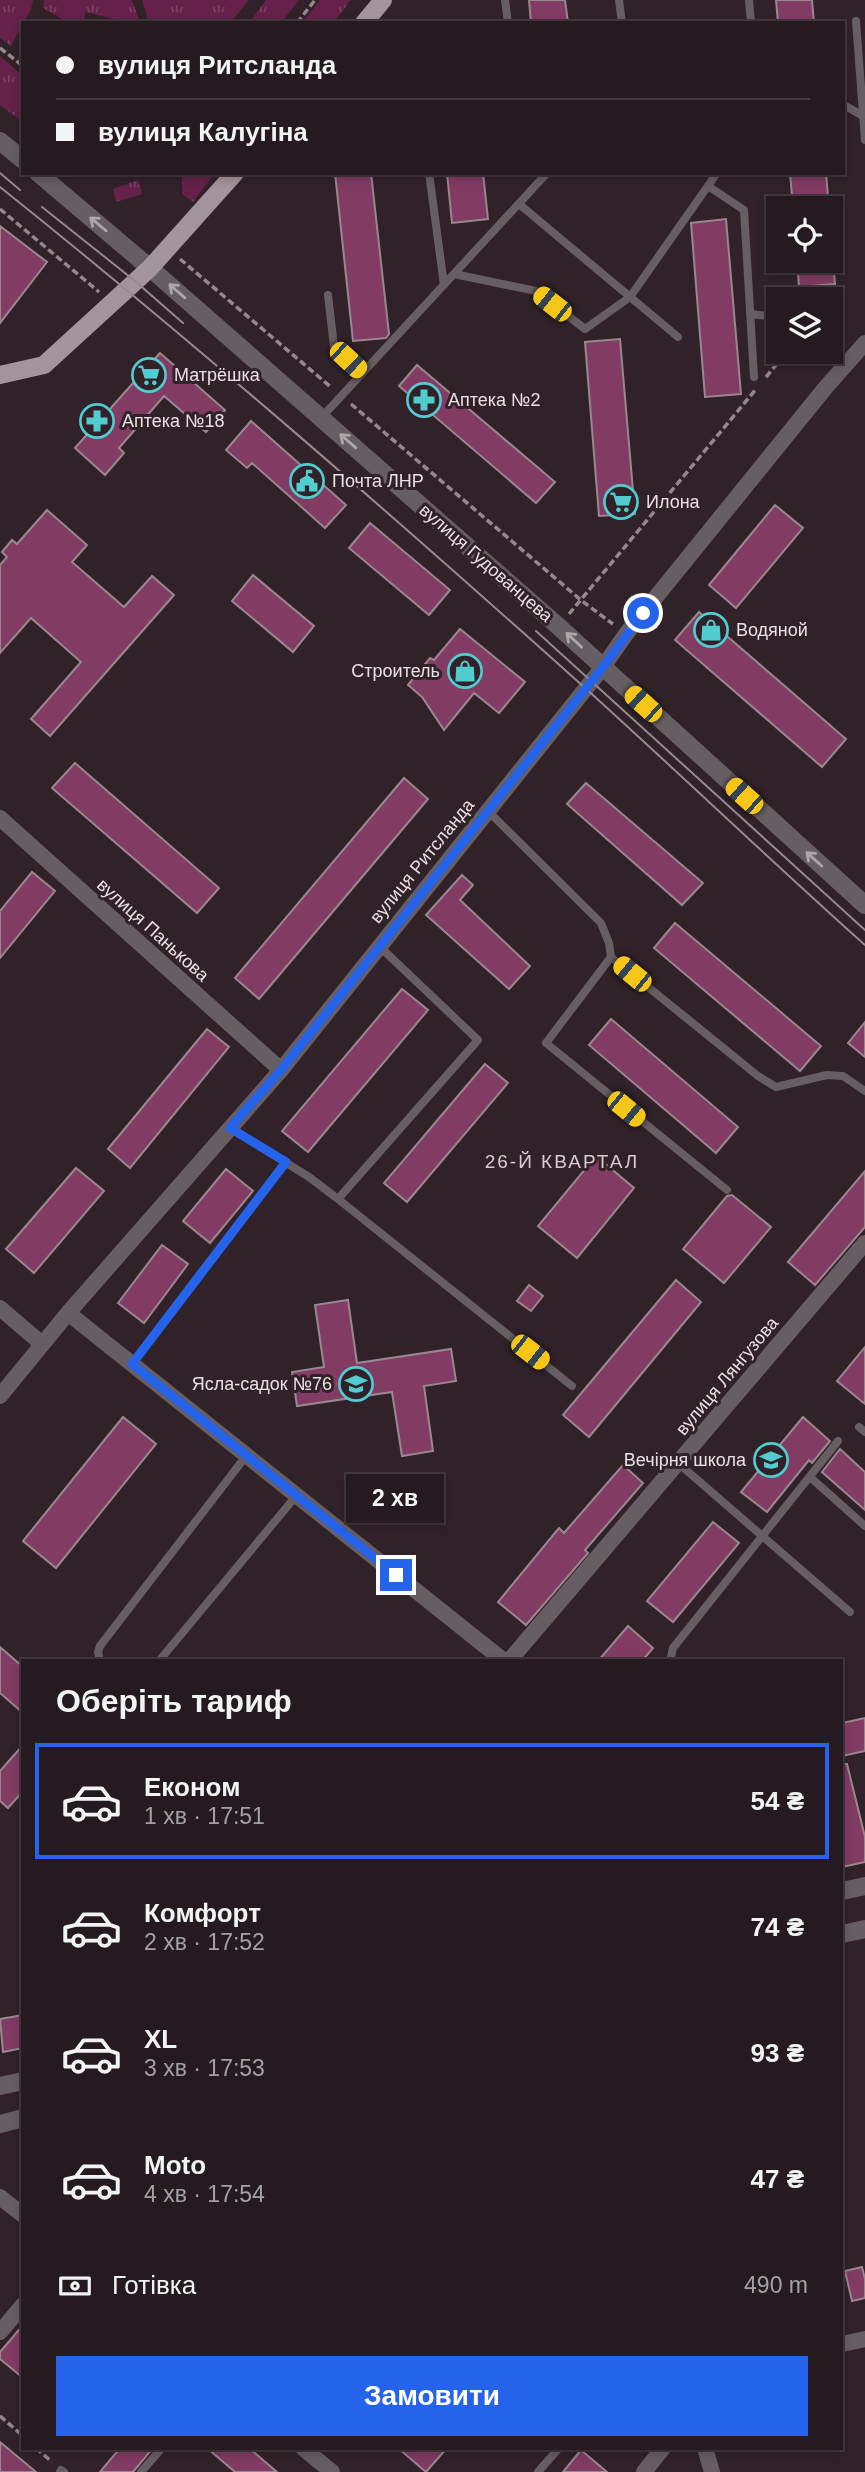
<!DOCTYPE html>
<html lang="uk">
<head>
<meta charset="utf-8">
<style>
  :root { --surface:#251a20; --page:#2d2329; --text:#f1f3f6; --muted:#a3a1a5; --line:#42383e; --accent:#2563eb }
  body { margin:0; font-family:Arial,sans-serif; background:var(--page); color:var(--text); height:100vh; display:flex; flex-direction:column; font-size:26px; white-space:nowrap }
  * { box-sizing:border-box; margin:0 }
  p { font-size:23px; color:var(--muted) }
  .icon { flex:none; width:38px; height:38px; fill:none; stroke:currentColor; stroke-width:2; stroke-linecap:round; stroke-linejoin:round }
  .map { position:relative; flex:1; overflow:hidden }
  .panel { position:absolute; left:21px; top:1659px; width:822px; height:791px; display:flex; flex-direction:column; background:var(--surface); border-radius:0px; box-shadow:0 4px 10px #0003,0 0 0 2px var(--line) }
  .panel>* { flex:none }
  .hud { position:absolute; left:21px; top:21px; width:824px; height:154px; border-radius:0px; box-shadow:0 4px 10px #0003,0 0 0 2px var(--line); display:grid; align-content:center; height:154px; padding:0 35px; background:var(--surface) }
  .controls { position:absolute; left:766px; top:196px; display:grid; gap:14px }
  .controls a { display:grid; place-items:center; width:77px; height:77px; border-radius:0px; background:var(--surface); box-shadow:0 4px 10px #0003,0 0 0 2px var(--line); font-size:35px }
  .end { position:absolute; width:32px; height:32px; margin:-16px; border:9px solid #2563eb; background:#fff; box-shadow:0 0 0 4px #fff }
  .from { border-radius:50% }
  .bubble { position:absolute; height:49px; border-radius:0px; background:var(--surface); box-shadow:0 4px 10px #0003,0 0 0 2px var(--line); font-size:23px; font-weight:800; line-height:49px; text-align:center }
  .car { position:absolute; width:21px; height:42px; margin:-21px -10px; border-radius:9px; box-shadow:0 0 5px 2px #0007; background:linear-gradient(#f5c518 24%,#345 0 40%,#f5c518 0 76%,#345 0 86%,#f5c518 0) }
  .hud b { display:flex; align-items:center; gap:24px; height:66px; font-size:26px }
  .hud b+b { border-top:2px solid var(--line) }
  .hud i { width:18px; height:18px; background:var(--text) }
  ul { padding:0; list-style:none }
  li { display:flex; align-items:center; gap:21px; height:116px; margin:0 14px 10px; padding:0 21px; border:4px solid transparent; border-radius:0px }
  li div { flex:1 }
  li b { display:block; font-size:26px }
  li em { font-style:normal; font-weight:800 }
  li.on { border-color:var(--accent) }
  li>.icon { width:63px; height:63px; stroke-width:1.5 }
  h2 { padding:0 35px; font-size:32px; line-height:84px }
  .pay { display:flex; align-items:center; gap:18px; height:77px; padding:0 35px; font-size:26px }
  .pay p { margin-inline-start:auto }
  .button { display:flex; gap:14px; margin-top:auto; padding:14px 35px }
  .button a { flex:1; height:80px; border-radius:0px; background:var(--accent); color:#fff; font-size:28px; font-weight:800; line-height:80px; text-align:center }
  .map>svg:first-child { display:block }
</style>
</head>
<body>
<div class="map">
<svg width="865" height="2472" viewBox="0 0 865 2472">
  <defs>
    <pattern id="grass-tufts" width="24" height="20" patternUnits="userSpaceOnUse" patternTransform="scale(1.75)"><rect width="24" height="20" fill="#652149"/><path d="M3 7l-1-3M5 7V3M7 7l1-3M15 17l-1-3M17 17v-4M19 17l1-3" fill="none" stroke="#7b4163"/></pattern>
  </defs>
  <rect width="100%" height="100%" fill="#31222a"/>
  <path fill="url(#grass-tufts)" d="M0 0H33L31 9 11 46 0 38Z
    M44 0H132L140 23H130L85 12 84 23H69L43 8Z
    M142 0H249L232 21 226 23H149Z
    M266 0H299L281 23H249Z
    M320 0H351L333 23H302Z
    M0 56 23 76V122L0 105Z
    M182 173H215L193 202 182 194Z
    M138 180 142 194 116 202 113 189Z"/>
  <path fill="#823b63" stroke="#99878f" stroke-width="2" d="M529 0H565L568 23H531Z
    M776 0H812L814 23H778Z
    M335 173H371L389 334 386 338 353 341Z
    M447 173H483L488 219 452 223Z
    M790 173H826L829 208H793Z
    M726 219 741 394 705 397 691 223Z
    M0 226 47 262 0 323Z
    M797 261H833L835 284 799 287Z
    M620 339 635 514 599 516 585 342Z
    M160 353 225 410 206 432 164 396 119 448 124 453 105 475 75 448Z
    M417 365 555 482 536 503 399 386Z
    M251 421 346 505 325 528 252 463 247 468 226 450Z
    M775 505 803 528 736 608 709 585Z
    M47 510 87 545 72 562 124 607 152 576 174 595 50 736 31 719 81 662 31 618 0 653V565L7 557 2 552 12 540 17 544Z
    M370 523 450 590 429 615 349 548Z
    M253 575 314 626 293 652 232 601Z
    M699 612 846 739 822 767 675 640Z
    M460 629 525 682 499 713 474 693 444 730 422 697 408 685 430 658 434 660Z
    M75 763 219 888 197 913 52 788Z
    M404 778 428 799 259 999 235 978Z
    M586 783 703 883 682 905 567 804Z
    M32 872 55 891 0 958V911Z
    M462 875 473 885 460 900 530 966 509 989 426 915Z
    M675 923 821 1046 800 1071 654 948Z
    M402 989 428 1010 308 1152 282 1131Z
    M611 1019 738 1127 716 1153 589 1045Z
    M865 1022V1057L848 1043Z
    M207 1029 229 1047 130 1168 108 1149Z
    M485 1064 508 1083 407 1202 384 1183Z
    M596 1156 634 1188 577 1258 538 1226Z
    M76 1168 104 1191 34 1273 6 1249Z
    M226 1169 253 1191 210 1243 183 1221Z
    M865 1171V1227L815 1285 788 1262Z
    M732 1195 771 1227 724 1283 683 1249 727 1196Z
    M162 1245 188 1264 144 1323 118 1303Z
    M676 1280 701 1302 589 1437 563 1415Z
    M529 1285 543 1296 531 1311 517 1301Z
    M348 1300 357 1363 451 1349 456 1381 424 1386 433 1451 402 1456 392 1392 297 1406 292 1372 324 1367 315 1305Z
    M865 1347V1404L837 1381Z
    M123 1417 156 1444 56 1568 23 1541Z
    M803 1417 830 1441 812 1463 809 1460 767 1512 741 1492Z
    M840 1449 865 1472V1510L822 1472Z
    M623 1465 643 1483 585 1550 588 1553 526 1625 498 1602 559 1528 564 1533Z
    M713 1522 739 1543 673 1622 647 1601Z
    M628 1626 653 1648 642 1661H598Z
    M0 1647 23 1667V1713L0 1693Z
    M865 1718V1751L842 1756V1723Z
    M23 1745V1791L8 1808 0 1801V1771Z
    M842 1764H847L865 1837V1862L842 1867Z
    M23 2015V2048L3 2052 0 2019Z
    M862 2267 865 2279V2298L852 2301 845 2271Z
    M23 2325V2378L0 2359V2352Z
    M0 2442 36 2472H0Z
    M120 2448H153L133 2472H100Z
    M207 2448H249L277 2472H235Z
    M398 2448H447L426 2472Z
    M581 2450 607 2472H563Z"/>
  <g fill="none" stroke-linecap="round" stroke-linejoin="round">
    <path stroke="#94888e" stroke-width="3.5" stroke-dasharray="7 3.5" stroke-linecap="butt" d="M297 23 315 0
      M0 48 23 66
      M172 174V173
      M0 209 99 292
      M180 259 332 388
      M766 377 787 352
      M351 404 582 601 613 624
      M569 614 757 388
      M0 2416 23 2436
      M36 2448 52 2462"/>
    <path stroke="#665e62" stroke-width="8" d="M505 0 508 23
      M619 0 622 23
      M749 0 751 23
      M856 21 865 140
      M844 105 863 116
      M429 173 444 285
      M708 186 744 210 754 377
      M519 204 678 337
      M454 274 536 291 585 329 630 297 717 173
      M328 295 334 347 362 373
      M750 314 779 317
      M828 352 845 366
      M321 418 547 173
      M487 810 601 923 609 943 611 957 546 1043 727 1190
      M611 957 758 1076 776 1087 827 1075 843 1076 865 1091
      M230 1128 309 1177 338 1199 572 1386
      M338 1199 478 1040 379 946
      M132 1364 286 1162
      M859 1427 865 1432
      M678 1463 850 1612
      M810 1477 865 1526
      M100 1661 98 1652 100 1646 246 1456
      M159 1661 296 1496
      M670 1661 673 1648 838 1441
      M60 2472 61 2470 64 2472
      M141 2472 162 2448
      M538 2472 559 2448"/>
    <path stroke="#665e62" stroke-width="16" d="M0 818 281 1070
      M0 1308 42 1344
      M68 1313 504 1661
      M0 1396 68 1313 281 1070 603 667 626 634 826 387 865 343
      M509 1661 865 1243
      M0 2197 23 2215
      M0 2332 23 2305
      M842 2344 865 2339
      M303 2448 332 2472
      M705 2448 712 2472
      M644 2472 663 2448"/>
    <path stroke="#665e62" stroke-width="18" d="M0 141 23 160
      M38 173 150 268 558 626 865 905
      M842 1891 865 1886
      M842 1934 865 1929
      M0 2086 23 2081
      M0 2124 23 2118"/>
    <path stroke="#a4949b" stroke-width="18" d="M364 23 383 0
      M0 375 44 365 150 268 235 173"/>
    <path stroke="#95898f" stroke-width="2" d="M0 173 20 190
      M0 187C200 347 393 516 584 687 678 772 770 860 865 945
      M42 207 135 281 183 323
      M536 631 865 930"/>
  </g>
  <defs><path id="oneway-shaft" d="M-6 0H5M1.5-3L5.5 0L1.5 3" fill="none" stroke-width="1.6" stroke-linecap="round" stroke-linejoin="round" transform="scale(1.75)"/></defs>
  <g stroke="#afa6aa">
    <use href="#oneway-shaft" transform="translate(98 224) rotate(-140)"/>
    <use href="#oneway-shaft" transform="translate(177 291) rotate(-139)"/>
    <use href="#oneway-shaft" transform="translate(348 441) rotate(-139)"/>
    <use href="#oneway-shaft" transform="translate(574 640) rotate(-137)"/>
    <use href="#oneway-shaft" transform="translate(814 859) rotate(-138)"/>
  </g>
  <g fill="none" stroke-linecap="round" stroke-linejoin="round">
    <path stroke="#2563eb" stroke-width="9" d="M396 1575 132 1364 286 1162 230 1128 281 1070 603 667 643 613"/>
  </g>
  <defs>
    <g id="supermarket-ring" transform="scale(1.75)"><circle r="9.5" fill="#31222a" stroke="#52cdcf" stroke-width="1.5"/><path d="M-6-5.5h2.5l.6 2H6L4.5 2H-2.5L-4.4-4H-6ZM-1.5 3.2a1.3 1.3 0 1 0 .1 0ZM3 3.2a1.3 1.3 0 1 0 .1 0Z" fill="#52cdcf"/></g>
    <g id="pharmacy-ring" transform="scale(1.75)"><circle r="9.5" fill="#31222a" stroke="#52cdcf" stroke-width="1.5"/><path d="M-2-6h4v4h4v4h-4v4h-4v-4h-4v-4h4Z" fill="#52cdcf"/></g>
    <g id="civic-ring" transform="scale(1.75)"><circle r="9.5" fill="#31222a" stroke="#52cdcf" stroke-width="1.5"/><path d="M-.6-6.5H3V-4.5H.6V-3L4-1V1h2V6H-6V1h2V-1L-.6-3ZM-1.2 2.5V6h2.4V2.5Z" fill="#52cdcf"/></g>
    <g id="shop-ring" transform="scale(1.75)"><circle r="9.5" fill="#31222a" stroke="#52cdcf" stroke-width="1.5"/><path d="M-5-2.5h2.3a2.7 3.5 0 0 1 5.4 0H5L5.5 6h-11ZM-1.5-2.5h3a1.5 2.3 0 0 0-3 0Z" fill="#52cdcf"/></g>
    <g id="school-ring" transform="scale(1.75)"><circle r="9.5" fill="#31222a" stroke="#52cdcf" stroke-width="1.5"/><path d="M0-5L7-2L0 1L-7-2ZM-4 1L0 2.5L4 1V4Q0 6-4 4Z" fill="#52cdcf"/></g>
  </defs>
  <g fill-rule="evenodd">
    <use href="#supermarket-ring" x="149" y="375"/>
    <use href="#pharmacy-ring" x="424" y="400"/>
    <use href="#pharmacy-ring" x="97" y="421"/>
    <use href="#civic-ring" x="307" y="481"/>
    <use href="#supermarket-ring" x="621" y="502"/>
    <use href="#shop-ring" x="711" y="630"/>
    <use href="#shop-ring" x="465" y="671"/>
    <use href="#school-ring" x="356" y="1384"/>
    <use href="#school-ring" x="771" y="1460"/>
  </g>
  <g text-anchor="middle" stroke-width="6" stroke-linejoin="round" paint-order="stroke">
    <g font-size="18" fill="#eae0e4" stroke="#31222a" text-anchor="start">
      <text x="174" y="381">Матрёшка</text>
      <text x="448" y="406">Аптека №2</text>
      <text x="122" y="427">Аптека №18</text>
      <text x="332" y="487">Почта ЛНР</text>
      <text x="646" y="508">Илона</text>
      <text x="736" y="636">Водяной</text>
      <text x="440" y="677" text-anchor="end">Строитель</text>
      <text x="332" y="1390" text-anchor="end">Ясла-садок №76</text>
      <text x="746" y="1466" text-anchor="end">Вечірня школа</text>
    </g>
    <g font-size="18" fill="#eae0e4" stroke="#31222a">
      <text transform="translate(486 563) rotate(41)" y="6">вулиця Гудованцева</text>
      <text transform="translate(422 861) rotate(-51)" y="6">вулиця Ритсланда</text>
      <text transform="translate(153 930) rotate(42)" y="6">вулиця Панькова</text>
      <text transform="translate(727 1376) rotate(-50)" y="6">вулиця Лянгузова</text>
    </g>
    <g font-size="19" letter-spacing="2" fill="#dbc8d1" stroke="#31222a">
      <text x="562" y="1168">26-Й КВАРТАЛ</text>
    </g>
  </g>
</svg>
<div class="controls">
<a><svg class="icon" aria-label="locate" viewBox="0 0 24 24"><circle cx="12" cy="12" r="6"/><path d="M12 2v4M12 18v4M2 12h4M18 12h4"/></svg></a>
<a><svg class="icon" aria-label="layers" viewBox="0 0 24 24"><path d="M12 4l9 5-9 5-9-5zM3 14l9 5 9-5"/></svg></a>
</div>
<i class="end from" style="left:643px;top:613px"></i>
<i class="end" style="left:396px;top:1575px"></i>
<div class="bubble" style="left:346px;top:1474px;width:98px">2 хв</div>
<i class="car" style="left:552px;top:304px;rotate:308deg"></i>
<i class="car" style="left:348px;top:360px;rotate:133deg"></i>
<i class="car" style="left:643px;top:704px;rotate:312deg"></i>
<i class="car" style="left:744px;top:796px;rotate:312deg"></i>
<i class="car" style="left:632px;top:974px;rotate:309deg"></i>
<i class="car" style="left:626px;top:1109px;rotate:129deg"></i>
<i class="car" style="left:530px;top:1352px;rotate:128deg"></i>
<div class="hud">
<b><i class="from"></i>вулиця Ритсланда</b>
<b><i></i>вулиця Калугіна</b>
</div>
<section class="panel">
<h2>Оберіть тариф</h2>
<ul>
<li class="on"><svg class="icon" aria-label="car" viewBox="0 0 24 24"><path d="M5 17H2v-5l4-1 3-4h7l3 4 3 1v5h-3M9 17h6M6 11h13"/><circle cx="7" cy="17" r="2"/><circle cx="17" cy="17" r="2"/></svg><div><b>Економ</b><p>1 хв · 17:51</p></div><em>54 ₴</em></li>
<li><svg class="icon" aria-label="car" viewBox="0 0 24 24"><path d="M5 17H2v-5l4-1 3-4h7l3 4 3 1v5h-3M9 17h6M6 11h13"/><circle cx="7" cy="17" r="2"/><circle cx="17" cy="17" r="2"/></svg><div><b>Комфорт</b><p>2 хв · 17:52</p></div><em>74 ₴</em></li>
<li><svg class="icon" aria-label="car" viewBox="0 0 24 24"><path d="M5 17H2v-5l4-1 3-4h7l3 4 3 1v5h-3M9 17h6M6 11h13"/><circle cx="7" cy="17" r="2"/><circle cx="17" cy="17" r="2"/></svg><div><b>XL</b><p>3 хв · 17:53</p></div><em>93 ₴</em></li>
<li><svg class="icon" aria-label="car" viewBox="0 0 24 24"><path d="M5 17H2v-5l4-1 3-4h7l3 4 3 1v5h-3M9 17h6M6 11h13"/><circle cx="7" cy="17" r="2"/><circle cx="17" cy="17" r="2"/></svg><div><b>Moto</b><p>4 хв · 17:54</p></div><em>47 ₴</em></li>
</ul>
<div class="pay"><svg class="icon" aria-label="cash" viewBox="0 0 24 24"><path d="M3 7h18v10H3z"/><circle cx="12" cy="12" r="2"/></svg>Готівка<p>490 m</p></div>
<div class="button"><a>Замовити</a></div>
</section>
</div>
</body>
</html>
